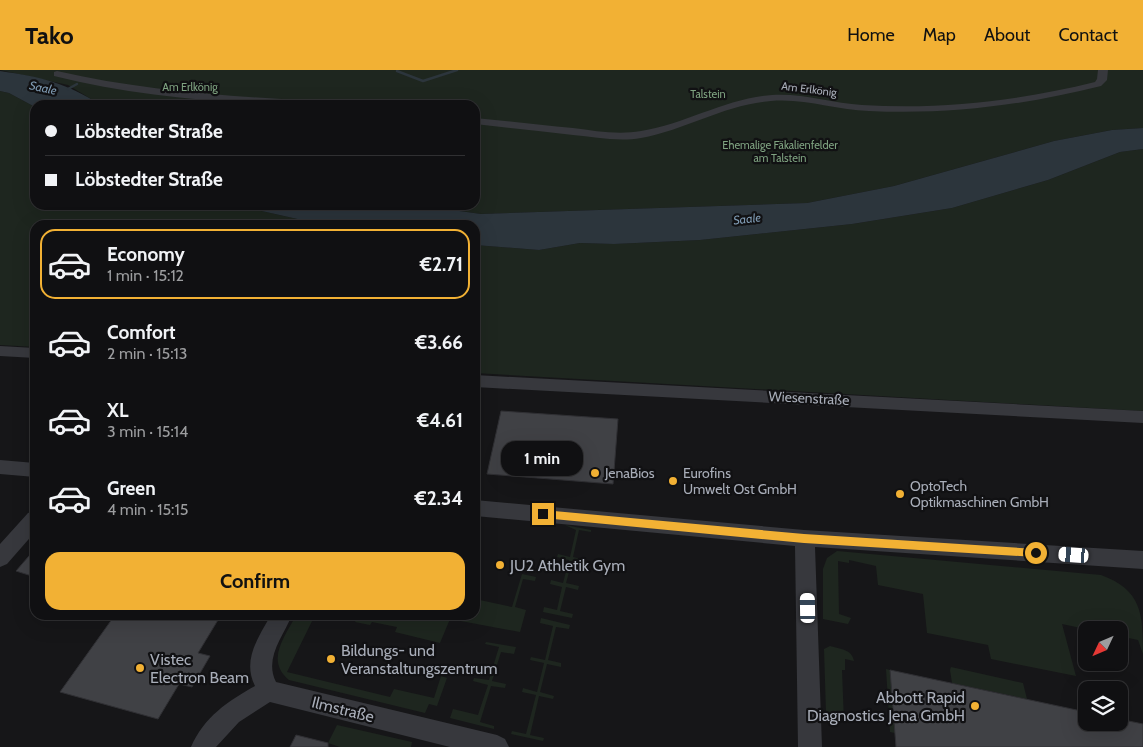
<!DOCTYPE html>
<html lang="en">
<head>
<meta charset="utf-8">
<style>
  :root { --surface:#101012; --page:#19191b; --text:#f1f3f6; --muted:#9c9d9f; --line:#303032; --accent:#f2b134 }
  body { margin:0; font-family:Cabin,sans-serif; background:var(--page); color:var(--text); height:100vh; display:flex; flex-direction:column; font-size:19px; white-space:nowrap }
  * { box-sizing:border-box; margin:0 }
  p { font-size:16px; color:var(--muted) }
  .icon { flex:none; width:28px; height:28px; fill:none; stroke:currentColor; stroke-width:2; stroke-linecap:round; stroke-linejoin:round }
  .map { position:relative; flex:1; overflow:hidden }
  .side { position:absolute; left:30px; top:150px; width:450px; height:400px; display:flex; flex-direction:column; background:var(--surface); border-radius:15px; box-shadow:0 5px 20px #0002,0 0 0 1px var(--line) }
  .side>* { flex:none }
  .top-card { position:absolute; left:30px; top:30px; width:450px; height:110px; border-radius:15px; box-shadow:0 5px 20px #0002,0 0 0 1px var(--line); display:grid; align-content:center; height:110px; padding:0 15px; background:var(--surface) }
  .needle { width:32px; rotate:226deg }
  .tools { position:absolute; left:1078px; top:551px; display:grid; gap:10px }
  .tools a { display:grid; place-items:center; width:50px; height:50px; border-radius:10px; background:var(--surface); box-shadow:0 5px 20px #0002,0 0 0 1px var(--line); font-size:25px }
  .end { position:absolute; width:22px; height:22px; margin:-11px; border:6px solid #f2b134; background:#111; box-shadow:0 0 0 2px #111 }
  .from { border-radius:50% }
  .bubble { position:absolute; height:35px; border-radius:15px; background:var(--surface); box-shadow:0 5px 20px #0002,0 0 0 1px var(--line); font-size:16px; font-weight:700; line-height:35px; text-align:center }
  .car { position:absolute; width:15px; height:30px; margin:-15px -8px; border-radius:6px; box-shadow:0 0 4px 1px #0007; background:linear-gradient(#fff 24%,#345 0 40%,#fff 0 76%,#345 0 86%,#fff 0) }
  .top-card b { display:flex; align-items:center; gap:18px; height:48px; font-size:19px }
  .top-card b+b { border-top:1px solid var(--line) }
  .top-card i { width:12px; height:12px; background:var(--text) }
  ul { padding:9px 0 0; list-style:none }
  li { display:flex; align-items:center; gap:15px; height:70px; margin:0 10px 8px; padding:0 5px; border:2px solid transparent; border-radius:15px }
  li div { flex:1 }
  li b { display:block; font-size:19px }
  li em { font-style:normal; font-weight:700 }
  li.selected { border-color:var(--accent) }
  li>.icon { width:45px; height:45px; stroke-width:1.5 }
  .button { display:flex; gap:10px; margin-top:auto; padding:10px 15px }
  .button a { flex:1; height:58px; border-radius:15px; background:var(--accent); color:#111; font-size:20px; font-weight:700; line-height:58px; text-align:center }
  header { display:flex; align-items:center; gap:30px; box-sizing:border-box; height:70px; padding:0 25px; background:var(--accent); color:#111 }
  header strong { font-size:24px }
  nav { display:flex; gap:28px; margin-inline-start:auto; font-size:18px }
  .map>svg:first-child { display:block }
</style>
</head>
<body>
<header>
<strong>Tako</strong>
<nav><a>Home</a><a>Map</a><a>About</a><a>Contact</a></nav>
</header>
<div class="map">
<svg width="1143" height="677" viewBox="0 0 1143 677">
  <rect width="100%" height="100%" fill="#161618"/>
  <path fill="#1e261f" d="M0 0H1143V58L1112 60 1054 71 894 116 807 133 481 144 417 135H475V35H101L68 15Z
    M0 21 9 23 35 37V135H235L324 155H35V277L0 275Z
    M1143 79V341L475 303V175L539 180 580 173 614 174 700 170 852 154 952 138 1048 110 1120 82Z
    M565 455 591 460V462L579 460 573 487 585 490 584 493 572 491 566 513 579 516 578 520 566 517 560 541 573 544 572 548 543 542 544 537 557 540 562 517 550 514 551 510 563 513 569 490 557 487 558 484 570 487 576 460Z
    M837 481 1101 505C1142 520 1143 544 1143 584L1138 570 1119 566V560H1090L1062 554 1076 606 991 589 988 575 927 563 923 524 878 515 876 496 849 490V493L838 491 839 544 851 548 848 554 823 549V499L827 488Z
    M522 504 536 507 535 511 523 509 515 537 526 540 520 562 450 549 440 573 395 562 397 557 372 552 370 555 355 552 359 545H475V529L512 537Z
    M296 545H315L287 602 390 627 394 619 434 628 441 606 447 608 437 636 429 634 425 643 289 610C265 590 285 567 296 545Z
    M541 548 570 555 569 559 556 557 548 590 561 593V597L547 594 540 622 554 626 553 629 539 626 530 665 544 668 543 671 511 664 512 661 526 664 536 625 522 622 523 618 537 622 544 593 530 590 531 587 545 590 553 556 540 553Z
    M486 572 516 577 514 584 501 582 492 611 506 614 505 618 491 616 480 652 494 656V659L450 648 453 639 478 645 488 615 473 611 474 608 489 610 499 577 485 574Z
    M830 576C840 579 852 579 854 591L845 589V600H842L844 652 830 648V644L826 643 824 579Z
    M951 597 1023 613 1027 629 952 613 950 600Z
    M886 599 890 600 895 663 890 662Z
    M337 655 412 672 411 677H340L328 673Z"/>
  <path fill="#2c353c" d="M0 1C42 7 66 13 101 35H35V37L9 23 0 21Z
    M1143 58V79L1120 82 1048 110 952 138 852 154 700 170 614 174 580 173 539 180 475 175V155H324L235 135H417L481 144 807 133 894 116 1054 71 1112 60Z"/>
  <g fill="none" stroke-linecap="round" stroke-linejoin="round">
    <path stroke="#2c353c" stroke-width="2.5" d="M397 1 423 11 457 0
      M68 19 77 14"/>
  </g>
  <path fill="#404145" stroke="#303034" d="M501 341 618 349 613 414 487 404Z
    M35 479V507L16 501Z
    M115 545H221L198 583 210 586 192 617 179 614 158 649 60 622Z
    M890 600 1086 642V652H1119V649L1143 654V677H896Z
    M296 665 328 673V677H290Z"/>
  <g fill="none" stroke-linecap="round" stroke-linejoin="round">
    <path fill="#37383d" fill-rule="evenodd" d="M1098 0H1108L1107 10 1101 16C1025 35 948 45 869 41 836 40 804 28 771 31 726 34 685 60 641 68 618 72 595 67 573 65 540 61 508 58 475 54V48C508 51 540 55 573 58 596 61 618 65 641 61 686 54 726 28 772 25 802 23 832 33 862 35 941 40 1018 31 1095 12L1097 9Z
      M57 1C148 22 240 27 333 32L338 35C243 35 146 29 54 6V2Z
      M0 276 35 278V288L0 286Z
      M475 305 1143 341V353L475 317Z
      M0 390 35 393V407L0 404Z
      M475 430 804 460 1143 481V499L815 477 822 677H798L795 476 475 446Z
      M35 441V462L7 494 0 497V474L28 443Z
      M271 545H292C283 567 264 588 276 612L497 665 505 669 509 677H450L270 632 239 652 216 677H191C204 647 228 631 255 616 242 590 258 568 271 545Z"/>
  </g>
  <path fill="#f2b134" d="M543 440 804 464 1036 479 1041 483 1036 487 804 473 543 448 538 444Z"/>
  <g fill="#f2b134" stroke="#111113" stroke-width="2">
    <circle cx="595" cy="403" r="5"/>
    <circle cx="673" cy="411" r="5"/>
    <circle cx="900" cy="424" r="5"/>
    <circle cx="500" cy="495" r="5"/>
    <circle cx="331" cy="589" r="5"/>
    <circle cx="140" cy="598" r="5"/>
    <circle cx="975" cy="636" r="5"/>
  </g>
  <g text-anchor="middle" stroke-width="4.5" stroke-linejoin="round" paint-order="stroke">
    <g font-size="11" fill="#7fa381" stroke="#111113">
      <text x="190" y="21">Am Erlkönig</text>
      <text x="708" y="28">Talstein</text>
      <text x="780" y="79">Ehemalige Fäkalienfelder<tspan x="780" dy="13">am Talstein</tspan></text>
    </g>
    <g font-size="11" fill="#a8adb8" stroke="#111113">
      <text transform="translate(809 19) rotate(7)" y="4">Am Erlkönig</text>
    </g>
    <g font-size="12" font-style="italic" fill="#7f9bb3" stroke="#111113">
      <text transform="translate(43 18) rotate(12)" y="4">Saale</text>
      <text transform="translate(747 149) rotate(-6)" y="4">Saale</text>
    </g>
    <g font-size="14" fill="#a8adb8" stroke="#111113">
      <text transform="translate(809 328) rotate(3)" y="5">Wiesenstraße</text>
    </g>
    <g font-size="14" fill="#a8adb8" stroke="#111113" text-anchor="start">
      <text x="605" y="408">JenaBios</text>
      <text x="683" y="408">Eurofins<tspan x="683" dy="16">Umwelt Ost GmbH</tspan></text>
      <text x="910" y="421">OptoTech<tspan x="910" dy="16">Optikmaschinen GmbH</tspan></text>
    </g>
    <g font-size="16" fill="#a8adb8" stroke="#111113" text-anchor="start">
      <text x="510" y="501">JU2 Athletik Gym</text>
      <text x="341" y="586">Bildungs- und<tspan x="341" dy="18">Veranstaltungszentrum</tspan></text>
      <text x="150" y="595">Vistec<tspan x="150" dy="18">Electron Beam</tspan></text>
      <text x="965" y="633" text-anchor="end">Abbott Rapid<tspan x="965" dy="18">Diagnostics Jena GmbH</tspan></text>
    </g>
    <g font-size="16" fill="#a8adb8" stroke="#111113">
      <text transform="translate(343 639) rotate(14)" y="6">Ilmstraße</text>
    </g>
  </g>
</svg>
<div class="tools">
<a><svg class="needle" viewBox="-14 -14 28 28"><path d="M0-13l5 13h-10z" fill="#e53935"/><path d="M0 13l5-13h-10z" fill="#9c9d9f"/></svg></a>
<a><svg class="icon" aria-label="layers" viewBox="0 0 24 24"><path d="M12 4l9 5-9 5-9-5zM3 14l9 5 9-5"/></svg></a>
</div>
<i class="end from" style="left:1036px;top:483px"></i>
<i class="end" style="left:543px;top:444px"></i>
<div class="bubble" style="left:501px;top:371px;width:82px">1 min</div>
<i class="car" style="left:1074px;top:485px;rotate:274deg"></i>
<i class="car" style="left:808px;top:538px;rotate:359deg"></i>
<div class="top-card">
<b><i class="from"></i>Löbstedter Straße</b>
<b><i></i>Löbstedter Straße</b>
</div>
<section class="side">
<ul>
<li class="selected"><svg class="icon" aria-label="car" viewBox="0 0 24 24"><path d="M5 17H2v-5l4-1 3-4h7l3 4 3 1v5h-3M9 17h6M6 11h13"/><circle cx="7" cy="17" r="2"/><circle cx="17" cy="17" r="2"/></svg><div><b>Economy</b><p>1 min · 15:12</p></div><em>€2.71</em></li>
<li><svg class="icon" aria-label="car" viewBox="0 0 24 24"><path d="M5 17H2v-5l4-1 3-4h7l3 4 3 1v5h-3M9 17h6M6 11h13"/><circle cx="7" cy="17" r="2"/><circle cx="17" cy="17" r="2"/></svg><div><b>Comfort</b><p>2 min · 15:13</p></div><em>€3.66</em></li>
<li><svg class="icon" aria-label="car" viewBox="0 0 24 24"><path d="M5 17H2v-5l4-1 3-4h7l3 4 3 1v5h-3M9 17h6M6 11h13"/><circle cx="7" cy="17" r="2"/><circle cx="17" cy="17" r="2"/></svg><div><b>XL</b><p>3 min · 15:14</p></div><em>€4.61</em></li>
<li><svg class="icon" aria-label="car" viewBox="0 0 24 24"><path d="M5 17H2v-5l4-1 3-4h7l3 4 3 1v5h-3M9 17h6M6 11h13"/><circle cx="7" cy="17" r="2"/><circle cx="17" cy="17" r="2"/></svg><div><b>Green</b><p>4 min · 15:15</p></div><em>€2.34</em></li>
</ul>
<div class="button"><a>Confirm</a></div>
</section>
</div>
</body>
</html>
